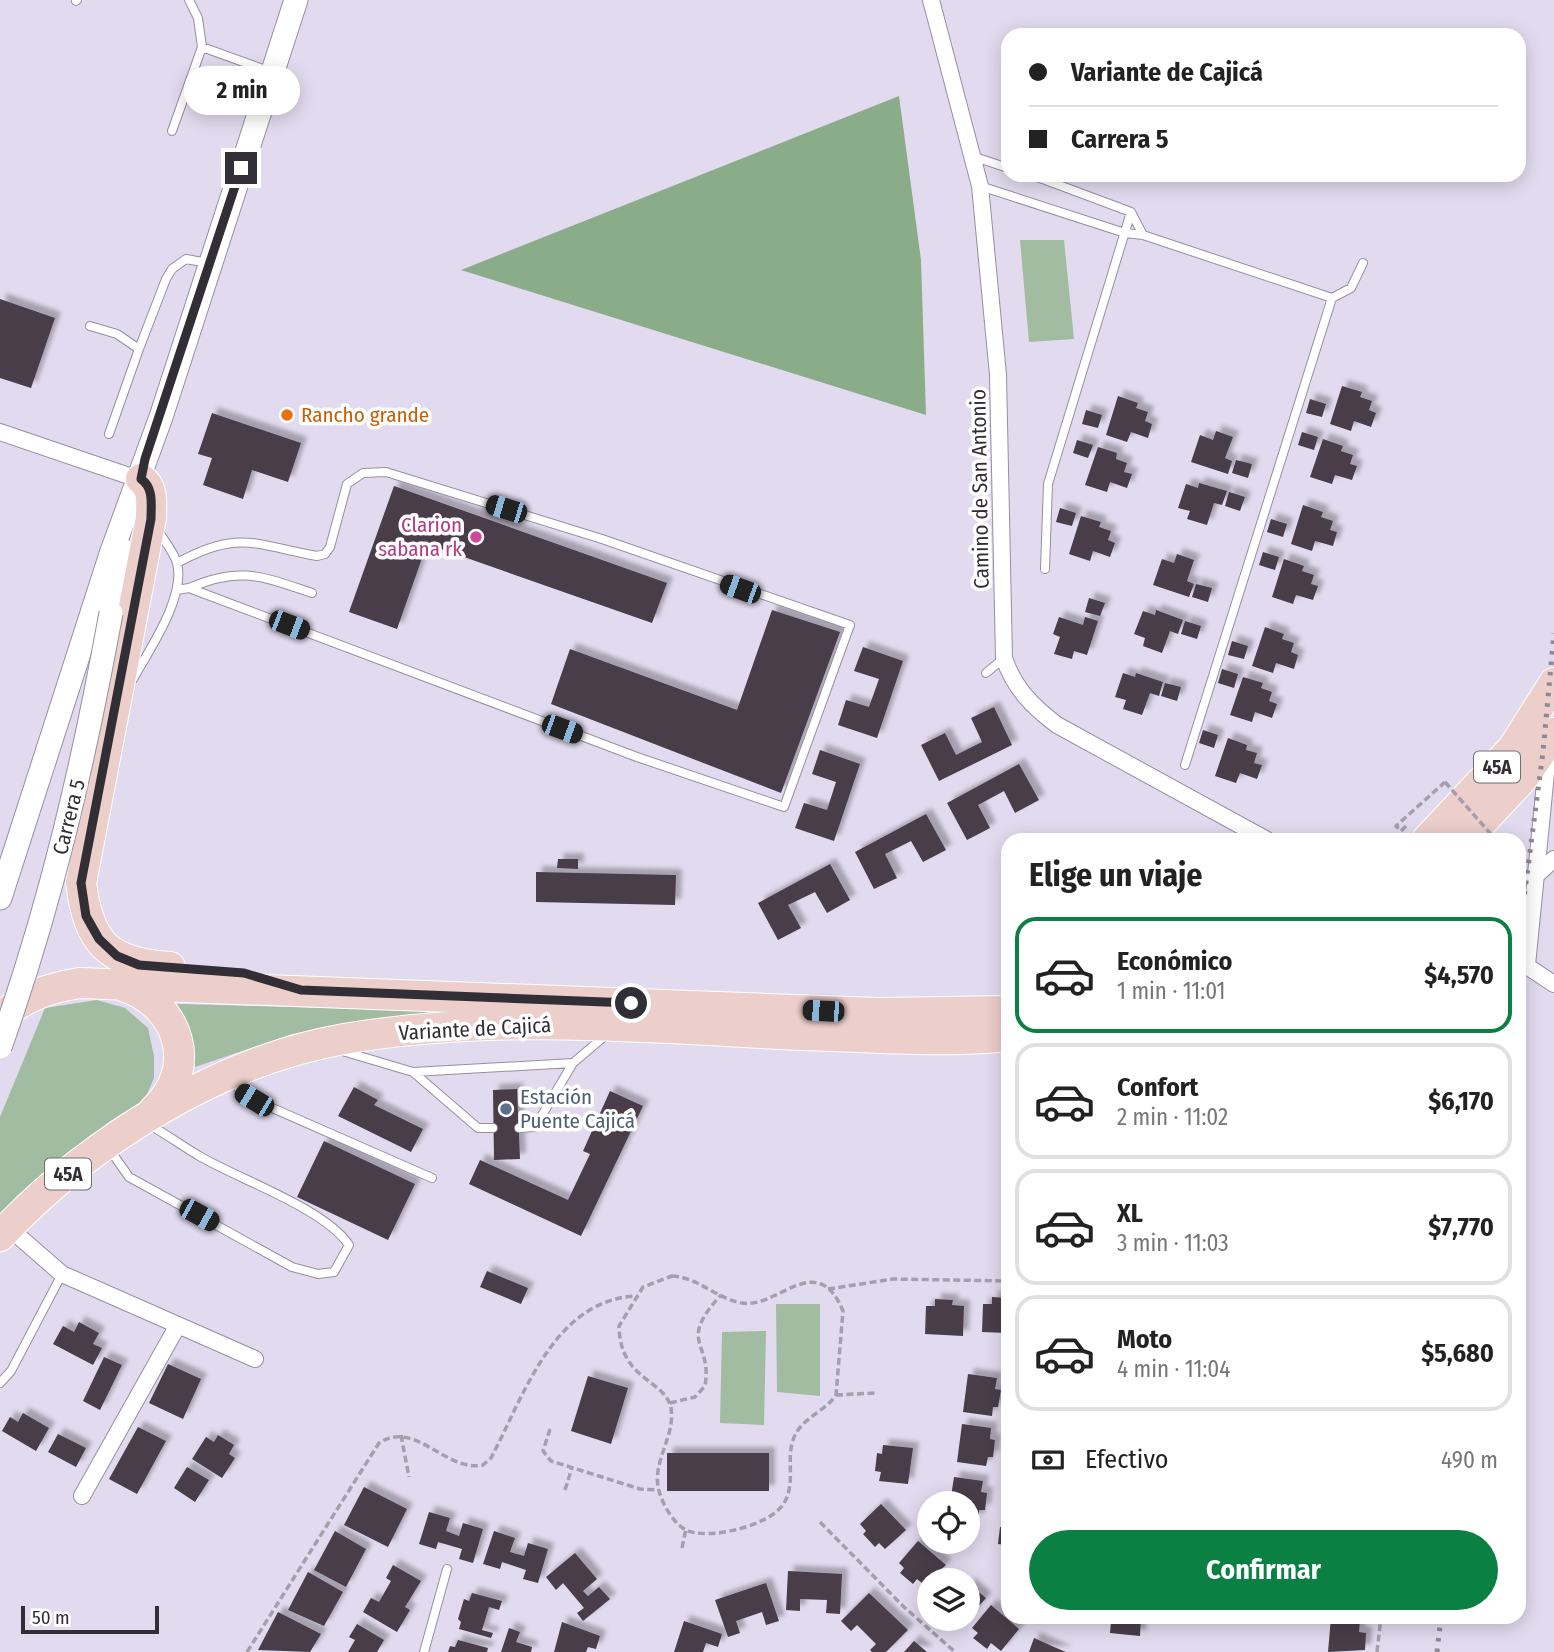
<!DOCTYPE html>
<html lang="es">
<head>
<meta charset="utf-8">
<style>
  :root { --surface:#fff; --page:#f6f6f6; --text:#222; --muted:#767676; --line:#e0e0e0; --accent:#0b8043 }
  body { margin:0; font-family:"Fira Sans Condensed",sans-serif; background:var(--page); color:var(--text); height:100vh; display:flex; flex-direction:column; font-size:26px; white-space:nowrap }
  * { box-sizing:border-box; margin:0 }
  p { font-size:23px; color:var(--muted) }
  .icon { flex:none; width:38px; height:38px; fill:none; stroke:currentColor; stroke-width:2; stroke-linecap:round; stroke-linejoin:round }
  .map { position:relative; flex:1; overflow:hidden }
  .sheet { position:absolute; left:1001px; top:833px; width:525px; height:791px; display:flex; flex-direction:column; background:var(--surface); border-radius:21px; box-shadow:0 4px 18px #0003 }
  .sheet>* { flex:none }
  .top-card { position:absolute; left:1001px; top:28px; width:525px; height:154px; border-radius:21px; box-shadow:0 4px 18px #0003; display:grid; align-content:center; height:154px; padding:0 28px; background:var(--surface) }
  .fabs { position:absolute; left:917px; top:1491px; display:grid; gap:14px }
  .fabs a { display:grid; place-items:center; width:63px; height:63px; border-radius:50%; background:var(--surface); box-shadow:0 4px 18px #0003; font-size:35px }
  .scale { position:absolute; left:21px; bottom:18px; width:138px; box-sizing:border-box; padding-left:7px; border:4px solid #312e35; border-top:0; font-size:19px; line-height:24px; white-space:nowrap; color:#312e35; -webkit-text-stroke:5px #fff; paint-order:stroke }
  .end { position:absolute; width:32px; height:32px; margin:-16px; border:9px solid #312e35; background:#fff; box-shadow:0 0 0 4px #fff }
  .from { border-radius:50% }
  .bubble { position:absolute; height:49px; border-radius:24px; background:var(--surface); box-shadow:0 4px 18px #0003; font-size:23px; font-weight:700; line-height:49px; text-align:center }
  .car { position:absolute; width:21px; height:42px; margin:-21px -10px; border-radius:9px; box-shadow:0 0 5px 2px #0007; background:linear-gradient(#222 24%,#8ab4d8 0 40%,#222 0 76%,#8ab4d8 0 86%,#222 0) }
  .top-card b { display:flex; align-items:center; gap:24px; height:66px; font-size:26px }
  .top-card b+b { border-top:2px solid var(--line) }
  .top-card i { width:18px; height:18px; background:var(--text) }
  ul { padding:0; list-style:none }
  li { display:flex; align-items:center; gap:21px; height:116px; margin:0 14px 10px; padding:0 14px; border:4px solid var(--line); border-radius:21px }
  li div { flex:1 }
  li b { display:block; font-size:26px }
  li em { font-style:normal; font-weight:700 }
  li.on { border-color:var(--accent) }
  li>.icon { width:63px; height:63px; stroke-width:1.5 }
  h2 { padding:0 28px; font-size:32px; line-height:84px }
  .pay { display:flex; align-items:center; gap:18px; height:77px; padding:0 28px; font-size:26px }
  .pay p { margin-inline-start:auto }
  .cta { display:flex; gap:14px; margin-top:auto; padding:14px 28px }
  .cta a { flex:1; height:80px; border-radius:42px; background:var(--accent); color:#fff; font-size:28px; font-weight:700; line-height:80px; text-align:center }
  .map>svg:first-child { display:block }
</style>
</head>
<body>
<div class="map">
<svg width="1554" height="1652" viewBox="0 0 1554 1652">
  <defs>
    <filter id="shadow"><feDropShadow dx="6" dy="-6" stdDeviation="2" flood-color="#0004"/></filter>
  </defs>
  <rect width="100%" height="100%" fill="#e2dbef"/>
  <path fill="#a1bca0" d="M1020 240H1064L1074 339 1029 342Z
    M97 1000 125 1008 148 1028 154 1056V1078L145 1099 109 1122 0 1234V1117L45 1008Z
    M177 1004 443 1011 292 1034 195 1067 189 1031Z
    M776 1304H820V1396L777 1392Z
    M766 1331 764 1425 720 1423 722 1332Z"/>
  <path fill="#8aac89" d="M899 96 921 260 926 415 461 270Z"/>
  <path fill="#483c4a" filter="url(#shadow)" d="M0 299 55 318 31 388 0 378Z
    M1342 386 1362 392 1360 397 1372 401 1369 410 1376 413 1371 427 1354 421 1351 431 1330 424Z
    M1118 396 1138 403 1136 408 1148 412 1145 421 1152 424 1148 438 1131 432 1127 442 1106 435Z
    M1310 399 1326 404 1322 417 1306 413Z
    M1086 410 1102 415 1098 428 1082 424Z
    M212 413 301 443 288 482 252 470 243 499 203 485 212 458 198 454Z
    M1216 431 1233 437 1225 458 1232 461 1228 474 1191 462 1200 435 1213 440Z
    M1302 432 1318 437 1314 450 1298 445Z
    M1323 439 1343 446 1341 451 1353 455 1350 464 1357 466 1352 480 1335 475 1332 484 1310 477Z
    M1077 440 1093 445 1088 458 1073 453Z
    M1098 447 1117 453 1116 459 1127 463 1124 472 1132 474 1127 488 1110 482 1107 492 1085 485Z
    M1236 460 1252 464 1248 478 1232 473Z
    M1199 483 1227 491 1222 505 1214 503 1207 525 1187 519 1190 511 1178 508 1186 484 1198 488Z
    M394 486 667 583 652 623 427 544 397 629 349 612Z
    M1229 492 1245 497 1240 511 1225 506Z
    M1303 505 1323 512 1321 517 1333 521 1330 530 1337 532 1333 546 1315 541 1312 551 1291 544Z
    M1060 508 1076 513 1072 526 1056 522Z
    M1081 516 1101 522 1099 527 1111 531 1108 540 1115 543 1110 557 1093 551 1090 561 1069 554Z
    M1271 519 1287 524 1283 537 1267 532Z
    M1263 552 1279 557 1275 570 1259 565Z
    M1177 554 1194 560 1187 581 1194 584 1189 597 1153 585 1162 559 1174 563Z
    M1284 559 1304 566 1302 571 1314 575 1311 584 1318 586 1313 600 1296 595 1293 604 1272 597Z
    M1196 584 1212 588 1208 602 1192 597Z
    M1089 598 1105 603 1100 616 1085 612Z
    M772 610 840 632 781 793 551 704 570 649 737 710Z
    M1156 610 1183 620 1178 634 1170 631 1162 653 1143 646 1145 638 1134 634 1143 611 1155 615Z
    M1059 617 1083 625 1085 617 1098 621 1087 655 1074 651 1072 659 1054 654 1060 637 1053 634Z
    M1185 621 1201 626 1197 639 1181 634Z
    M1265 627 1284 634 1282 639 1294 643 1291 652 1298 655 1294 669 1276 663 1273 673 1252 666Z
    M1232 641 1248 646 1244 659 1228 655Z
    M863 647 903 661 877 738 838 725 846 700 869 707 879 679 854 671Z
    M1222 669 1238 674 1234 688 1218 683Z
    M1123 673 1135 677 1136 673 1163 682 1159 696 1150 693 1142 715 1123 709 1126 700 1115 697Z
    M1243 677 1263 683 1261 688 1272 692 1269 701 1277 704 1272 718 1255 712 1252 722 1230 715Z
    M1165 683 1181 687 1177 701 1161 696Z
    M994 707 1012 745 939 781 921 745 945 733 956 755 982 742 971 718Z
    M1203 730 1218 735 1214 748 1199 743Z
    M1228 738 1247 745 1246 750 1257 753 1254 763 1262 765 1257 779 1240 773 1236 783 1215 776Z
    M820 750 860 764 834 841 795 828 804 803 827 810 836 782 812 774Z
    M1019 764 1039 800 1015 813 1004 791 978 805 990 828 967 840 947 803Z
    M926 814 946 850 923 862 911 841 885 854 897 878 874 889 855 852Z
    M558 859H578V869L557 868Z
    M830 864 850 900 827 913 815 892 788 905 801 928 778 940 758 903Z
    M536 872 676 875 675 905 536 902Z
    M354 1087 378 1100 374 1105 423 1129 411 1152 338 1116Z
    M517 1089 520 1159 494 1160 493 1090Z
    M610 1091 643 1106 581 1236 469 1184 480 1160 568 1200 590 1154 583 1151Z
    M324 1141 415 1184 388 1240 297 1197Z
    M487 1271 528 1288 521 1304 480 1287Z
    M992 1297 1008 1298V1333L982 1332 983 1304H992Z
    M935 1299 953 1300 952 1305 964 1306 963 1336 925 1334 926 1306H935Z
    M79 1322 99 1333 93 1344 102 1348 93 1365 53 1344 63 1326 74 1332Z
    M104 1357 122 1365 100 1410 83 1401Z
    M168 1364 201 1379 183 1419 149 1403Z
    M968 1374 997 1378 995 1389 1001 1390 998 1407H993L992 1416 963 1412Z
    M588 1376 628 1388 611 1444 571 1431Z
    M23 1413 49 1428 36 1451 2 1431 10 1417 18 1422Z
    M962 1424 991 1428 990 1439 995 1440 993 1457H988L986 1466 957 1462Z
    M138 1427 166 1441 137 1494 109 1479Z
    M58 1434 86 1448 76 1467 48 1452Z
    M218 1435 234 1445 229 1454 235 1458 222 1478 192 1459 206 1437 214 1442Z
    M883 1445 913 1448 908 1484 879 1481 881 1472 875 1471 877 1453 882 1454Z
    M667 1453H769V1491H667Z
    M187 1467 209 1480 195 1502 174 1488Z
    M1004 1476H1008V1494L1003 1493Z
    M954 1477 983 1481 981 1492 987 1493 985 1510H979V1519L968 1518V1503H950Z
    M364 1487 407 1509 388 1547 344 1525Z
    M881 1504 906 1530 885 1549 879 1543 875 1547 863 1534 866 1531 860 1524Z
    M429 1512 450 1518 446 1531 459 1536 463 1523 483 1529 473 1563 459 1559 462 1549 438 1542 436 1549 419 1544Z
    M1000 1527H1008V1557L1004 1556 1005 1545 998 1544Z
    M335 1531 366 1549 346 1587 314 1570Z
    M494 1531 515 1538 510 1552 524 1556 528 1543 548 1549 538 1583 523 1579 526 1570 502 1562 500 1569 483 1564Z
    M918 1541 946 1565 929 1580 927 1587 917 1579 913 1584 900 1573 904 1568 899 1563Z
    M575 1553 597 1579 583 1591 588 1596 599 1587 610 1599 583 1621 577 1613 584 1608 563 1583 556 1590 546 1577Z
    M393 1565 421 1581 405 1607 410 1610 397 1632 363 1612 371 1598 379 1602 391 1581 386 1578Z
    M788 1571 842 1574 840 1614 826 1613 827 1600 800 1599V1611L786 1610Z
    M308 1572 343 1592 324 1626 288 1610Z
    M766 1583 779 1621 766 1625 762 1612 736 1621 740 1633 728 1637 715 1600Z
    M968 1583 986 1598 968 1618Z
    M472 1593 502 1601 499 1610 489 1607 482 1630 493 1633 491 1638 459 1629 461 1622 458 1619 464 1599 469 1601Z
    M869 1593 908 1630 886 1652H872L870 1650 876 1644 857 1625 851 1631 841 1621Z
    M991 1605 1019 1629 1001 1651 991 1643 987 1649 973 1638 978 1633 972 1628Z
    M278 1612 321 1634 310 1652 258 1650Z
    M1105 1617H1141L1140 1636 1110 1633 1111 1622 1105 1621Z
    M1331 1617 1360 1620 1359 1632 1366 1633 1365 1650 1328 1652Z
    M684 1621 722 1634 718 1647 706 1643 703 1652H674Z
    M562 1622 600 1636 596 1649 588 1647 586 1652H554Z
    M357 1624 384 1640 377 1652H348L355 1640 349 1637Z
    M509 1628 520 1632 516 1642 532 1647 531 1652H501Z
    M1034 1638 1054 1647 1066 1652H1029Z
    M458 1640 488 1648 487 1652H448L450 1646 455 1647Z
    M914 1641 927 1652H904Z"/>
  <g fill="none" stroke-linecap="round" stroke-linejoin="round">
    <g stroke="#968fa2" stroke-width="10">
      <path id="lane" d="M189 0 198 18 202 47
        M76 1 77 0
        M172 131 202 47 271 72
        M975 157 1008 168
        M1032 175 1131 212 1143 235
        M980 186 1125 233 1143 235 1332 298 1351 288 1363 263
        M90 326 117 334 139 349 166 279 172 269 186 259 208 263
        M109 434 139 349
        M177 563C239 529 255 545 317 556L325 554 330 547 347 484 363 473 386 472 602 539 850 625 784 807 637 757 189 588 177 590
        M1045 569 1048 484 1131 212
        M189 588C240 566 261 576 312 593
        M986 673 1004 658
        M133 679C149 650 186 597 177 563 174 552 163 539 157 529
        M1185 765 1332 298
        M339 1050 413 1072 573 1063 606 1035
        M413 1072 478 1128H493
        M233 1080 241 1092 254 1100 432 1178
        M519 1128 535 1127 573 1063
        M110 1150 129 1177 292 1267 318 1274 334 1272 349 1245C325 1209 241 1180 201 1157 184 1147 167 1135 150 1125
        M0 1383 11 1371 62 1274
        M424 1652 447 1569"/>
    </g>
    <g stroke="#968fa2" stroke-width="18">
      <path id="street" d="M931 0 980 186 998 375 1004 658C1014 688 1032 706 1057 725L1267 840
        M0 432 138 479
        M1533 878 1554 859
        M1519 961 1554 984
        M1527 965 1548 753
        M8 1227 62 1274 255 1359
        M82 1496 178 1325"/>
    </g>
    <g stroke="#968fa2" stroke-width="25">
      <path id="secondary" d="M111 613 125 551
        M0 898 111 554 161 417 296 0"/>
    </g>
    <g stroke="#fff" stroke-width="32">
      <path id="highway" d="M141 479C154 488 151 504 151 518L81 883C89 944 108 963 170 967
        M1427 840 1513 748 1554 683
        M1465 840 1523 778 1554 733
        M123 986C179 1004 200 1068 154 1110
        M0 1018C24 996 49 988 80 983L878 1013 1008 1011
        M0 1236C87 1143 218 1061 344 1039 496 1013 651 1028 804 1035 872 1037 941 1043 1008 1036"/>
    </g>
    <path stroke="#a49ead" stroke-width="3.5" stroke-dasharray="7 3.5" stroke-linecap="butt" d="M1406 826 1401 831 1396 826 1445 782
      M672 1276C698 1277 717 1299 742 1303 778 1309 817 1248 843 1311L836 1395C824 1413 801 1417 793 1440 786 1461 796 1483 784 1503 772 1525 709 1541 686 1530 673 1523 663 1505 659 1491 651 1462 676 1436 671 1408 665 1379 620 1381 619 1326L643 1287Z
      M828 1289 893 1279 1008 1281
      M836 1395 875 1393
      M670 1403 695 1397 705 1386C713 1341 676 1344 721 1295
      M550 1429 543 1451 551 1461 640 1489 658 1490
      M401 1435 409 1477
      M565 1490 572 1468
      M820 1522 904 1607 955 1652
      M682 1548 686 1529
      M247 1652 379 1443C416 1419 446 1473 483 1465L491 1458C524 1396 553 1301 635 1296
      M1377 1652 1381 1617"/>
    <use href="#lane" stroke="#fff" stroke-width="8"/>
    <use href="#street" stroke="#fff" stroke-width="16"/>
    <use href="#secondary" stroke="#fff" stroke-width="23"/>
    <use href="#highway" stroke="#ecceca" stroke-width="30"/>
    <path stroke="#8d8895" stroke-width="5" stroke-dasharray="3.5 7" stroke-linecap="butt" d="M1519 936 1543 752 1554 633
      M1437 1652 1441 1617"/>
    <g stroke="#968fa2" stroke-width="25" stroke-linecap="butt">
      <path id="secondary-bridge" d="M0 1047C51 905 84 761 111 613"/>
    </g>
    <path stroke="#a49ead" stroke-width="3.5" stroke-dasharray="7 3.5" stroke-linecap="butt" d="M1445 782 1496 840"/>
    <use href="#secondary-bridge" stroke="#fff" stroke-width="23"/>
  </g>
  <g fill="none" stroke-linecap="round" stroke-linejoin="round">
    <path stroke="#312e35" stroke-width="9" d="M241 168 145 459 141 479C154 488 151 504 151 519L81 883 86 916 99 939 117 956 139 965 244 973 301 990 631 1003"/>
  </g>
  <circle fill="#e8710a" stroke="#fff" stroke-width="2.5" cx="287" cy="415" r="7"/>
  <circle fill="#d1479c" stroke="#fff" stroke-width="2.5" cx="476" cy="537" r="7"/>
  <circle fill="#5c6f8a" stroke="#fff" stroke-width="2.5" cx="506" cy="1109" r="7"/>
  <g text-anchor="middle" stroke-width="7" stroke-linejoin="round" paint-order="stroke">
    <g fill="#fff" stroke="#6f6d72" stroke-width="2">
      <rect x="1474" y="751.5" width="46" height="31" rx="5"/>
      <rect x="45" y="1158.5" width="46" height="31" rx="5"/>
    </g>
    <g font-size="19" font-weight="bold" fill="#312e35">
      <text x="1497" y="774">45A</text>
      <text x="68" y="1181">45A</text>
    </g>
    <g font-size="21" fill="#c56008" stroke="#fff" text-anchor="start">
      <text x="301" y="422">Rancho grande</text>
    </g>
    <g font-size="21" fill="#312e35" stroke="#fff">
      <text transform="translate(980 489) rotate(-91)" y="7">Camino de San Antonio</text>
      <text transform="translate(69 817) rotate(-76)" y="7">Carrera 5</text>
      <text transform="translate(475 1029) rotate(-3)" y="7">Variante de Cajicá</text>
    </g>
    <g font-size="21" fill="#b23c85" stroke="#fff" text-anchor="end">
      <text x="462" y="532">Clarion<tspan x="462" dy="24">sabana rk</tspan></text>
    </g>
    <g font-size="21" fill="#4e5e75" stroke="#fff" text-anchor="start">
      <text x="520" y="1104">Estación<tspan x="520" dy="24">Puente Cajicá</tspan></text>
    </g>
  </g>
</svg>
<div class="fabs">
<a><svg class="icon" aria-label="locate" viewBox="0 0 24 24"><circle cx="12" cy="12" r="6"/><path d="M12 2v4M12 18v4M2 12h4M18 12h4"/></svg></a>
<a><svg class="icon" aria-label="layers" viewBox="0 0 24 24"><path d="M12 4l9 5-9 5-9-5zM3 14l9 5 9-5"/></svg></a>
</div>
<div class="scale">50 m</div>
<i class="end from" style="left:631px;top:1003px"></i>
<i class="end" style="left:241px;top:168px"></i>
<div class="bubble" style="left:184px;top:66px;width:116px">2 min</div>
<i class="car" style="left:506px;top:509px;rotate:287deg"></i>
<i class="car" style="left:740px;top:589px;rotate:290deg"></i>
<i class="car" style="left:289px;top:625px;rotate:111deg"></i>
<i class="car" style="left:562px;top:729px;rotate:110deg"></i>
<i class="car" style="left:823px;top:1011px;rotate:273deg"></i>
<i class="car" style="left:254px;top:1100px;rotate:301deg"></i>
<i class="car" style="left:199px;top:1215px;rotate:119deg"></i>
<div class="top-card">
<b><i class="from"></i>Variante de Cajicá</b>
<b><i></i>Carrera 5</b>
</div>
<section class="sheet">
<h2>Elige un viaje</h2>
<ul>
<li class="on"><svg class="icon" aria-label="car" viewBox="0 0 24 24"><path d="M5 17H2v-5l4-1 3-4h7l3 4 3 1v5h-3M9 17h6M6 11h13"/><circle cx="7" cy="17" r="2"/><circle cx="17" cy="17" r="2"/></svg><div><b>Económico</b><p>1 min · 11:01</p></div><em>$4,570</em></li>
<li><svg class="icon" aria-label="car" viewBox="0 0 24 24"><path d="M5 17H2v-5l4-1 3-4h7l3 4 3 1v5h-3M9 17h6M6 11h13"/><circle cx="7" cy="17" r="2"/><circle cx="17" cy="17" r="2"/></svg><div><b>Confort</b><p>2 min · 11:02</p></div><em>$6,170</em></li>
<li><svg class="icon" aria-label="car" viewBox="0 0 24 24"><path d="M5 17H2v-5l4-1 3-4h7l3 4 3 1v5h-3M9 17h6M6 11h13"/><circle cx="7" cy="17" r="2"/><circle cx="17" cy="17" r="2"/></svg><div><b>XL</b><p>3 min · 11:03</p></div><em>$7,770</em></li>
<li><svg class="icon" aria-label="car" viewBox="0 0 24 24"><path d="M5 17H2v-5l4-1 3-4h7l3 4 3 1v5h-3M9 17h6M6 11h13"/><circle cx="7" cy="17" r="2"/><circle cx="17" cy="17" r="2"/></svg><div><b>Moto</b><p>4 min · 11:04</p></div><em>$5,680</em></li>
</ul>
<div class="pay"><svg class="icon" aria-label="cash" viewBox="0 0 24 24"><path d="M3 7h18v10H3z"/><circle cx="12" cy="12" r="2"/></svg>Efectivo<p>490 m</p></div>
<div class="cta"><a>Confirmar</a></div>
</section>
</div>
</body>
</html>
